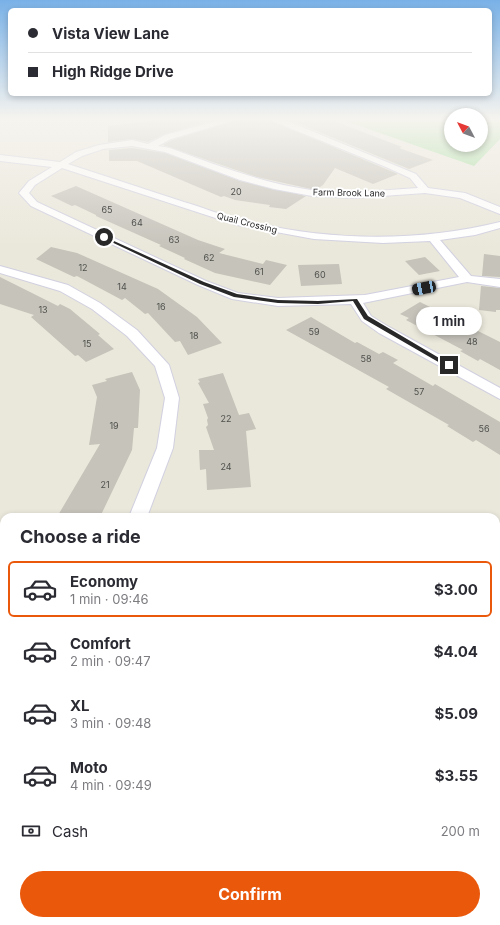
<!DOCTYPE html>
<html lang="en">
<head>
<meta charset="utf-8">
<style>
  :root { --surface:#fff; --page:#f2f2f3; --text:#2b2b33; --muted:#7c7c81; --line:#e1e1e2; --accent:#ea580c }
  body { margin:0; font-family:Inter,sans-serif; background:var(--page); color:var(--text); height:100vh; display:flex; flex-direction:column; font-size:15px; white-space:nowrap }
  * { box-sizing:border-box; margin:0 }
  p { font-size:13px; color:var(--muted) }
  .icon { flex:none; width:22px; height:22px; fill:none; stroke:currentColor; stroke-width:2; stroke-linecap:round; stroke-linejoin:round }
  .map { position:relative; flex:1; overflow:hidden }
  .panel { position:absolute; left:0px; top:513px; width:500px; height:412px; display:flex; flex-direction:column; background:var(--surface); border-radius:12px 12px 0 0; box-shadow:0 2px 6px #0003 }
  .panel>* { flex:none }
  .banner { position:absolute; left:8px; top:8px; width:484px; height:88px; border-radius:6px; box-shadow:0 2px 6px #0003; display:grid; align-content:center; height:88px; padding:0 20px; background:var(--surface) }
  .needle { width:26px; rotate:311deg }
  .fabs { position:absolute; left:444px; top:108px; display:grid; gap:8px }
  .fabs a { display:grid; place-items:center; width:44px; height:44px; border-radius:50%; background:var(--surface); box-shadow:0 2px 6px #0003; font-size:20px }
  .end { position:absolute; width:18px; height:18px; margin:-9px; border:5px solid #282828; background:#fff; box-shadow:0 0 0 2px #fff }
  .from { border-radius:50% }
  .bubble { position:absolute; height:28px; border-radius:14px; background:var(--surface); box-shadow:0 2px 6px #0003; font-size:13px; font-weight:700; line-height:28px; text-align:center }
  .car { position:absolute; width:12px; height:24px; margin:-12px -6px; border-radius:5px; box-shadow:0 0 3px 1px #0007; background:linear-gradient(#222 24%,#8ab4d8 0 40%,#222 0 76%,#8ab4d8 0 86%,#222 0) }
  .banner b { display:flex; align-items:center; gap:14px; height:38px; font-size:15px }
  .banner b+b { border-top:1px solid var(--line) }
  .banner i { width:10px; height:10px; background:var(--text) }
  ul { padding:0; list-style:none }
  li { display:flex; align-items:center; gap:12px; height:56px; margin:0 8px 6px; padding:0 12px; border:2px solid transparent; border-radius:6px }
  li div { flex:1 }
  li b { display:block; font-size:15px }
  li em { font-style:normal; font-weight:700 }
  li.selected { border-color:var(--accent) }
  li>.icon { width:36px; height:36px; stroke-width:1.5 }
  h2 { padding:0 20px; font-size:18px; line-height:48px }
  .pay { display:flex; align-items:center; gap:10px; height:44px; padding:0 20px; font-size:15px }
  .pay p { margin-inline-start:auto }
  .button { display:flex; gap:8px; margin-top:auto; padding:8px 20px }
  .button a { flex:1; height:46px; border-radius:24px; background:var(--accent); color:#fff; font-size:16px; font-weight:700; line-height:46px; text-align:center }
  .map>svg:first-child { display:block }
</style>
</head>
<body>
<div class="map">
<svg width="500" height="925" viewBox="0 0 500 925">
  <rect width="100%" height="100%" fill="#eae7db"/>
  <path fill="#a1dd9a" d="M337 118H451V145H481V118H500V139L474 166Z"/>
  <path fill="#c5c3ba" d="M179 118H221L165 134 148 142 132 139 108 142V126Z
    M243 118H264L398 174 373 184 335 168 323 185 317 189H311L257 177 163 145 172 140Z
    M285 118H326L402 147 399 148 433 160 409 169Z
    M132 148 165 153 240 181 306 196 286 209 269 207 270 205 235 200 224 196 221 197 137 161H109V150Z
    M76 186 198 240 225 249 219 253 263 264 266 260 287 265 270 285 215 273 184 259 185 258 159 246 161 245 96 216V215L75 205 72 206 51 196Z
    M51 247 77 253 158 289 197 317 222 343 188 355 180 341 175 342 148 313 145 314 125 298 122 300 77 276 74 277 36 259Z
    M484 254 500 256V277L482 276Z
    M425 257 440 271 419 275 405 261Z
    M339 264 342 284 301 286 298 265Z
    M0 277 58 306 60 304 70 309 100 334 98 335 114 349 86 362 78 355 75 356 31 317 34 315 0 304Z
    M481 286 500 288V310H496V312L479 310Z
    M420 302 500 342V370L480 359 478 361 460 351 463 350 406 320 409 318 400 314Z
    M311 317 355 343 357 342 379 354 383 352 398 360 393 363 433 386 435 384 500 422V455L476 440 473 442 447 426 449 425 386 389 389 387 286 330Z
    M132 372 140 390 138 428H134L132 450 100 517H57L100 444 89 445 97 397 92 385 107 381 105 379Z
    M223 373 239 415 249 413 256 429 246 431 251 487 207 490 206 469 200 470 199 450H214L206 427 208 425 207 420 208 418 203 404 209 403 198 383 200 382 198 379Z"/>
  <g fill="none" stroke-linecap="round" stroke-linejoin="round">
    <g stroke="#d1d0e0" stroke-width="2">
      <path id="minor" d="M228 118H242L171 139 158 146 170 148C216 165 262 183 311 190 346 195 383 190 418 188L410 178 386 167 265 118H280L416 174 428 188 465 193 500 207V214L460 198 425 193 354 198 312 196 274 189 240 180 165 152 132 146 103 149 82 156 68 164C107 177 145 189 184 202 202 207 220 215 239 219 324 241 415 243 500 222V228L475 235 440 240 471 276 500 279V287L467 282 363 303 371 316 389 327 500 388V399L379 333 362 321 351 304 278 306 232 299 198 285 31 206 19 193 29 181 52 167 0 161V155L60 162 76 152 99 145 132 140 148 144 165 135ZM62 168 237 225 314 239 383 243 430 241 459 277 365 295 278 298 238 293 206 281 37 202 29 193 35 185Z
        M0 266 68 285 100 303 137 330 169 365 179 398 173 448 147 517H129L157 448 165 398 155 366 127 336 92 309 60 291 0 273Z
        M0 554 4 555V571L0 570Z
        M496 654H500V674H496Z
        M147 921H174L175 925H148Z"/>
    </g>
    <use href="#minor" fill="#fff" fill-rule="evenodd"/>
  </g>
  <linearGradient id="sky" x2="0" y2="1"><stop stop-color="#79b1e7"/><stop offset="0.48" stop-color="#f6f4ef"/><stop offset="1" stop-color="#f6f4ef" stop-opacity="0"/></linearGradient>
  <rect width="500" height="248" fill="url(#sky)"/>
  <path fill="#282828" d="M103 236 204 282 237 294 278 300 318 301 357 299 368 316 451 365 447 367 364 319 353 301 318 304 278 303 234 297 200 284 103 238Z"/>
  <g text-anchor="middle" stroke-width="4" stroke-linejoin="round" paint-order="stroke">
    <g font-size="9" fill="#4f4f4c">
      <text x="236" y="195">20</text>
      <text x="107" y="213">65</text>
      <text x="137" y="226">64</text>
      <text x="174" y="243">63</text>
      <text x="209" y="261">62</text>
      <text x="83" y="271">12</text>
      <text x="259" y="275">61</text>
      <text x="320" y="278">60</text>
      <text x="122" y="290">14</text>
      <text x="161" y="310">16</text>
      <text x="43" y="313">13</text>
      <text x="314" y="335">59</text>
      <text x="194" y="339">18</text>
      <text x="472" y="345">48</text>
      <text x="87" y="347">15</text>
      <text x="366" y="362">58</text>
      <text x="419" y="395">57</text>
      <text x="226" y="422">22</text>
      <text x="114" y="429">19</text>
      <text x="484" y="432">56</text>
      <text x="226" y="470">24</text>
      <text x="105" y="488">21</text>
    </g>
    <g font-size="9" fill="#282828" stroke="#fff">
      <text transform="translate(349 193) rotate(1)" y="3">Farm Brook Lane</text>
      <text transform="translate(247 223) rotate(14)" y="3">Quail Crossing</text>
    </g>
  </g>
</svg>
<div class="fabs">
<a><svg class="needle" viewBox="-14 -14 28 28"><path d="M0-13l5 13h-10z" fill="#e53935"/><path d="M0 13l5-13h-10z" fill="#7c7c81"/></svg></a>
</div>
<i class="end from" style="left:104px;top:237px"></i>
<i class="end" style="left:449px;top:365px"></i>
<div class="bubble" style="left:416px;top:307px;width:66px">1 min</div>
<i class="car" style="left:424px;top:288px;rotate:259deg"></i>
<div class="banner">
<b><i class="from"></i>Vista View Lane</b>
<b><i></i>High Ridge Drive</b>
</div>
<section class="panel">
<h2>Choose a ride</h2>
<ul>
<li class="selected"><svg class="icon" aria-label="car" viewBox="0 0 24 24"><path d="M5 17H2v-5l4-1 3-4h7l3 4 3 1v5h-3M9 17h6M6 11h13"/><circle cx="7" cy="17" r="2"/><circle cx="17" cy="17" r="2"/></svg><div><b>Economy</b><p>1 min · 09:46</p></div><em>$3.00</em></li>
<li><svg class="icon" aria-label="car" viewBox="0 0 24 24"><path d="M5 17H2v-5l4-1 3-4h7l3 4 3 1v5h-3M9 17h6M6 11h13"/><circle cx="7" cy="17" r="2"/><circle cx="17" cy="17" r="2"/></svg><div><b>Comfort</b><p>2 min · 09:47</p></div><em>$4.04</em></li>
<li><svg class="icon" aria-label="car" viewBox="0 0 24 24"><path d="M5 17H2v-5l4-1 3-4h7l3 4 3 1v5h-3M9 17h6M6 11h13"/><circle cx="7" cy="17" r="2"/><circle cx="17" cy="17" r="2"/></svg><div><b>XL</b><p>3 min · 09:48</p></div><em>$5.09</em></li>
<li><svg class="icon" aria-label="car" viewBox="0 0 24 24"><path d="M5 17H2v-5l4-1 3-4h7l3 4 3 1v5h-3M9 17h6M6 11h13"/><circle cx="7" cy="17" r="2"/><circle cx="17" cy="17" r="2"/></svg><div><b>Moto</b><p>4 min · 09:49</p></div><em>$3.55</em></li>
</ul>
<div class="pay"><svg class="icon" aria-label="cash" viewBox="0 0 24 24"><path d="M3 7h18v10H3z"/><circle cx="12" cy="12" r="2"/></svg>Cash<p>200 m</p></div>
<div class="button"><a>Confirm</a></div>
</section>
</div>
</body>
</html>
